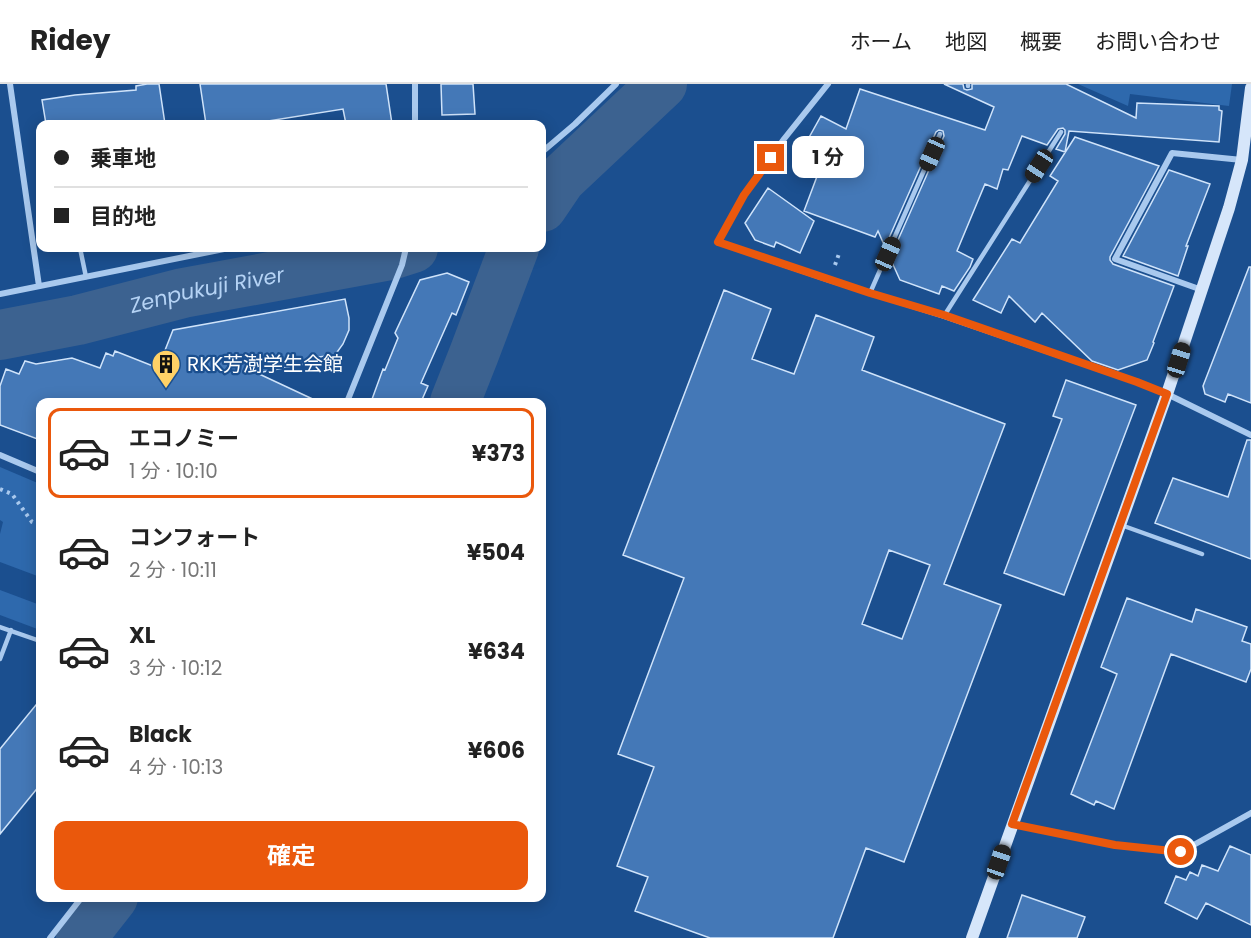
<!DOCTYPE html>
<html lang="ja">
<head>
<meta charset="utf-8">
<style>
  :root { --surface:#fff; --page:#f6f6f6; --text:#222; --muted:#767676; --line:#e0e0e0; --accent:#ea580c }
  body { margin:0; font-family:Poppins,"Noto Sans JP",sans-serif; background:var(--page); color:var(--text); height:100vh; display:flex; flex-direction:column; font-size:22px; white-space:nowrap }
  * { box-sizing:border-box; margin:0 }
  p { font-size:20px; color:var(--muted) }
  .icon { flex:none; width:33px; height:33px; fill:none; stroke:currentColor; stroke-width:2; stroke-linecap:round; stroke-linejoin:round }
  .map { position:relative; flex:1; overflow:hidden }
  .panel { position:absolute; left:36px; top:314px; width:510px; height:504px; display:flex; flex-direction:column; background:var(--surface); border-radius:12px; box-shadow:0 3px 15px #0003 }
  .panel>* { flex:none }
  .hud { position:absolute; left:36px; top:36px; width:510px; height:132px; border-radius:12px; box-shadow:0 3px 15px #0003; display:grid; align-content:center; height:132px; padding:0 18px; background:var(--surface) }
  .end { position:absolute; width:27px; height:27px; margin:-14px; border:8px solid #ea580c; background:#fff; box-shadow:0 0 0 3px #fff }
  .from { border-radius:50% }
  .bubble { position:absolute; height:42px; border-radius:12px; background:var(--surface); box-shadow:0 3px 15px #0003; font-size:20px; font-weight:700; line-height:42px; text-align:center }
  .car { position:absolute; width:18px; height:36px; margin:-18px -9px; border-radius:8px; box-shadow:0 0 4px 2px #0007; background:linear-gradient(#222 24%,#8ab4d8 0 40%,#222 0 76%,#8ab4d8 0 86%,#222 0) }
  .hud b { display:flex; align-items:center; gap:21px; height:57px; font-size:22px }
  .hud b+b { border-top:2px solid var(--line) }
  .hud i { width:15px; height:15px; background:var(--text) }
  ul { padding:10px 0 0; list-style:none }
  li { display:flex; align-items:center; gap:18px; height:90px; margin:0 12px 9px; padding:0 6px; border:3px solid transparent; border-radius:12px }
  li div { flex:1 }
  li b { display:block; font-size:22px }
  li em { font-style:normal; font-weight:700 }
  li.current { border-color:var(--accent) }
  li>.icon { width:54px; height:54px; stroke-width:1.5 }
  .action { display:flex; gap:12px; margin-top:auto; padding:12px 18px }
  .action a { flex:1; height:69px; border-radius:12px; background:var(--accent); color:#fff; font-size:24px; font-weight:700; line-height:69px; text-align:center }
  header { display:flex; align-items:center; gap:36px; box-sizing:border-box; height:84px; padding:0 30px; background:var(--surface); border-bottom:2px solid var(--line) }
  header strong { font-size:28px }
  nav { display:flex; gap:33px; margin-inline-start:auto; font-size:21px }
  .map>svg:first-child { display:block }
</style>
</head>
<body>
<header>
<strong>Ridey</strong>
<nav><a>ホーム</a><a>地図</a><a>概要</a><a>お問い合わせ</a></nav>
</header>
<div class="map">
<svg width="1251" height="854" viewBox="0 0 1251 854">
  <rect width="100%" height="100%" fill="#1b4f8f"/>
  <path fill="#2e69ad" d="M1078 0H1232L1229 22 1130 10 1128 22Z
    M0 383 40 400V493L0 478V450L3 438 0 436Z
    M0 506 40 521V546L0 531Z"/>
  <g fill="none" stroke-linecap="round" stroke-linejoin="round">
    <g stroke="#3c6290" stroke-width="50">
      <path d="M542 123 561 95 662 0"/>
      <path id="s1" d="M0 251 78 236 183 209 391 171 413 164"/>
      <path d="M455 318 474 270 514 164"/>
      <path d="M81 854 113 813"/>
    </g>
  </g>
  <path fill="#4478b7" stroke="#cfe3fa" stroke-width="1.5" fill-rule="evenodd" d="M147 0H159L165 40H46L42 16 75 11 136 6V2Z
    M200 0H386L392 40H346L343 25 250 40H206Z
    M441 0H473L475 30 442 31Z
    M944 0H963L964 5 967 6 972 5V0H1066L1136 34 1137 19 1219 22V26L1222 27 1219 58 1069 47 1065 68 1056 65 1065 50V46L1063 44 1058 45 1047 61 1022 52 1008 86 1003 85 997 105 985 100 957 167 973 175 970 183 954 207 942 202 939 210 900 196 890 174 944 52 943 47 939 46 936 48 885 163 878 147 875 153 804 127 819 87 797 75 821 32 846 45 860 5 985 46 994 23Z
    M1075 53 1159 82 1110 173V176L1113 180 1174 202 1153 258 1154 259 1147 276 1118 286 1092 277 1042 229 1035 238 1009 212 1001 229 973 216 1012 155 1020 159 1058 97 1050 92Z
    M1169 86 1210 100 1186 162H1188L1178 192 1123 172Z
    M768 104 814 137 800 169 776 158 774 163 755 156 745 139Z
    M1249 183H1251V319L1228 310 1225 318 1205 310 1203 302Z
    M447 189 469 198 456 231 452 229 421 299 428 302 421 318H371L383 285 385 286 398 254 395 249 420 196Z
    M724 206 771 225 752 275 794 290 816 231 874 253 862 286 1005 340 944 500 1001 521 904 778 866 764 833 854H710L635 827 648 793 617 782 654 683 618 670 684 494 623 471ZM889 466 930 481 902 555 862 540Z
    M345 215 349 234V246L343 260 335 271 311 274 310 279 257 289 319 318H40V356L0 341V302L6 285 19 290 25 277 36 280 72 274 100 284 106 269 113 272 115 267 158 284 173 246Z
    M1066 296 1136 321 1064 511 1004 489 1062 335 1053 332Z
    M1247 356H1251V475L1155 439 1173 394 1228 413Z
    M1127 514 1192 538 1196 525 1247 543 1242 557 1251 560V585L1246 598 1171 570 1114 725 1096 717 1094 721 1071 710 1117 590 1101 583Z
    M40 616V701L0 750V665Z
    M1230 762 1251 771V841L1206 819 1197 835 1165 819 1176 792 1186 796 1190 788 1198 792 1202 781 1218 787Z
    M1022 811 1085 833 1077 854H1007Z"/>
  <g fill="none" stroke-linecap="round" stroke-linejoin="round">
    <path stroke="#a9c9ee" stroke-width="4" stroke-dasharray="3 4.5" stroke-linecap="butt" d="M835 181 840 167
      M0 405 12 410 32 438 40 441"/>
    <path stroke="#a9c9ee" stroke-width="4.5" d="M968 2V0
      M80 164 86 193
      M870 209 940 50
      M944 232 1061 48
      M1121 441 1202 470
      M0 543 40 557
      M0 575 11 546"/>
    <path stroke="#a9c9ee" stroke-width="6" d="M10 0 39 202
      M828 0 784 55 744 111 718 158 829 196 944 232 1137 298 1167 310 1251 351
      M415 40V0
      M542 68 575 40 616 0
      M1202 206 1115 175 1172 69 1242 76
      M0 210 229 164
      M347 318 402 181 406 164
      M0 371 40 388
      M1012 740 1115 761 1181 768 1251 729
      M50 854 82 813"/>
    <path stroke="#d6e6fa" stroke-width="12" d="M972 854 1167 310 1229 124 1242 76 1251 4"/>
  </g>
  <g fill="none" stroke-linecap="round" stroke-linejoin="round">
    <path stroke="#ea580c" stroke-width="8" d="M771 74 744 111 718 158 870 209 944 231 1137 298 1167 310 1012 740 1115 761 1181 768"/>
  </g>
  <defs>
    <g id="building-pin" transform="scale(1.5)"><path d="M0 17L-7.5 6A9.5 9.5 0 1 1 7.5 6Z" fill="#ffd166" stroke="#1b4f8f"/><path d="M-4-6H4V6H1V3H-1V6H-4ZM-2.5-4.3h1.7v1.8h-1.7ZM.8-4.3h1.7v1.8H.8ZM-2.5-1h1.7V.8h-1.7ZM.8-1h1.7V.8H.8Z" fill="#111"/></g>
  </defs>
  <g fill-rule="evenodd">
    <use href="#building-pin" x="166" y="280"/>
  </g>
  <g text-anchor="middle" stroke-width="4.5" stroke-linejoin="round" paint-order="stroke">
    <g font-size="20" fill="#fff" stroke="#1b4f8f" text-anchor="start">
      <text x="187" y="287">RKK芳澍学生会館</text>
    </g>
    <g font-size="21" font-style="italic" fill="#b5d3f5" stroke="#1b4f8f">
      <text dy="7" stroke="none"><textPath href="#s1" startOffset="212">Zenpukuji River</textPath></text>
    </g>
  </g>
</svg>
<i class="end from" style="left:1181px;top:768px"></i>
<i class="end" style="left:771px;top:74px"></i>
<div class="bubble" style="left:792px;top:52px;width:72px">1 分</div>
<i class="car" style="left:932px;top:70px;rotate:204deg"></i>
<i class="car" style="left:1039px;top:82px;rotate:213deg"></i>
<i class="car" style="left:888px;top:170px;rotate:24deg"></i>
<i class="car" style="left:1179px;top:276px;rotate:17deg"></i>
<i class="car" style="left:999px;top:778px;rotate:19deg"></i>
<div class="hud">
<b><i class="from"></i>乗車地</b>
<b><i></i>目的地</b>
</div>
<section class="panel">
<ul>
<li class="current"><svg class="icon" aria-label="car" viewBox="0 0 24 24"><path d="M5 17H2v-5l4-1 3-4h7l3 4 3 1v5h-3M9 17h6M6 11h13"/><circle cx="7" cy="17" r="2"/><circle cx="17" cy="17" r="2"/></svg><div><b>エコノミー</b><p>1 分 · 10:10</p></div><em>¥373</em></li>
<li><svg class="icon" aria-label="car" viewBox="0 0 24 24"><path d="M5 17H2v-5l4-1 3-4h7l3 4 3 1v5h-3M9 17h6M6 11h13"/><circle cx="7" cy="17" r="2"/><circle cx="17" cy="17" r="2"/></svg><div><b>コンフォート</b><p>2 分 · 10:11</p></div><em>¥504</em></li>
<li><svg class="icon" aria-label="car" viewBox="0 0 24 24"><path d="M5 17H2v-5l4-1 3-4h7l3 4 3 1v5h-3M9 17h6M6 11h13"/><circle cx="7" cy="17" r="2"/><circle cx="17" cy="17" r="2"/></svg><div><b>XL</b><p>3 分 · 10:12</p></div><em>¥634</em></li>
<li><svg class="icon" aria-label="car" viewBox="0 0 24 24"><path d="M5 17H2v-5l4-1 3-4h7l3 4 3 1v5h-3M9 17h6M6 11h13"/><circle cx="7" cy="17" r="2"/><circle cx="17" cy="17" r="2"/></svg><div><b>Black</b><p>4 分 · 10:13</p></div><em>¥606</em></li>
</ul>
<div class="action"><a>確定</a></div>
</section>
</div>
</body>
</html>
